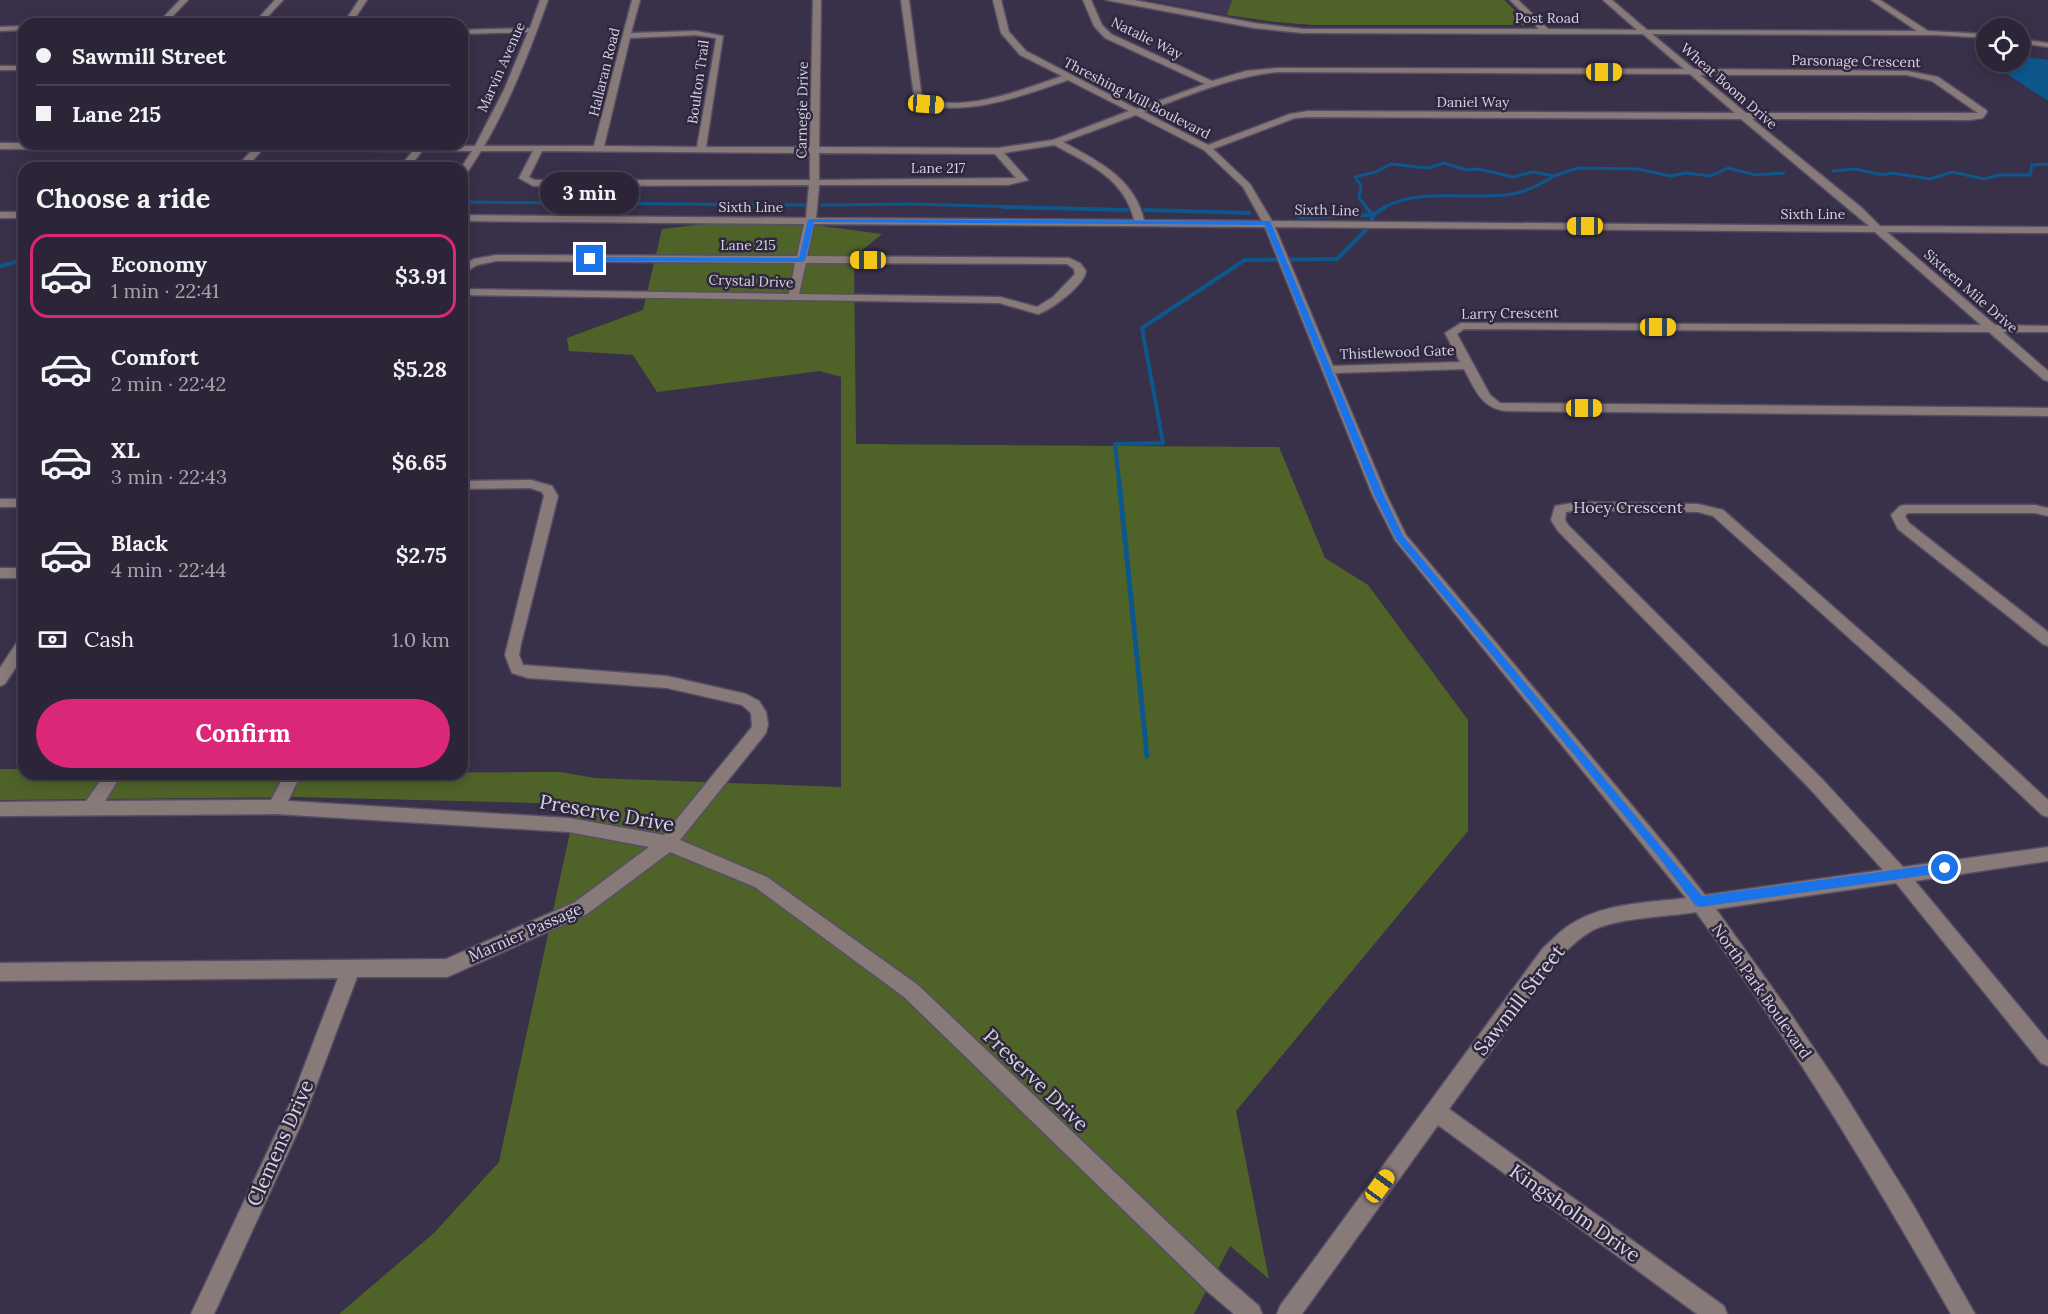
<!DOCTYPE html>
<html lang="en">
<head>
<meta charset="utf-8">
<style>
  :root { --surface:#2b2537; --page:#332d3f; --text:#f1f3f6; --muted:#a6a5ad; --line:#474252; --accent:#db2777 }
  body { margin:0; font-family:Lora,serif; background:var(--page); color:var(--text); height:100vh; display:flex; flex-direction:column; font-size:22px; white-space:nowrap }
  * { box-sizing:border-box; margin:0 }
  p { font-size:20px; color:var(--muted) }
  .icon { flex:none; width:33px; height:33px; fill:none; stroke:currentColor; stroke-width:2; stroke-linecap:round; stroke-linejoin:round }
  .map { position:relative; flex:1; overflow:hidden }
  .details { position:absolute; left:18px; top:162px; width:450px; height:618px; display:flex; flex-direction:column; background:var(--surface); border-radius:18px; box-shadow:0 3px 15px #0003,0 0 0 2px var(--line) }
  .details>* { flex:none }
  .top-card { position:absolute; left:18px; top:18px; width:450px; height:132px; border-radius:18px; box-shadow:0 3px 15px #0003,0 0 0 2px var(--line); display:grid; align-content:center; height:132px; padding:0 18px; background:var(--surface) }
  .controls { position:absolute; left:1976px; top:18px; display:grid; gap:12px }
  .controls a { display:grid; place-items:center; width:54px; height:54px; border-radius:50%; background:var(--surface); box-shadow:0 3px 15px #0003,0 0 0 2px var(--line); font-size:30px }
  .end { position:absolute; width:27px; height:27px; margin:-14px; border:8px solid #1a73e8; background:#fff; box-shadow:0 0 0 3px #fff }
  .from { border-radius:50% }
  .bubble { position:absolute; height:42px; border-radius:21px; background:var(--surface); box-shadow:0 3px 15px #0003,0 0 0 2px var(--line); font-size:20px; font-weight:700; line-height:42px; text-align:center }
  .car { position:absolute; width:18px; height:36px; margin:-18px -9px; border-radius:8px; box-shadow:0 0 4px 2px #0007; background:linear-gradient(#f5c518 24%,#345 0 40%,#f5c518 0 76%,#345 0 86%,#f5c518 0) }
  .top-card b { display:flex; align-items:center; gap:21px; height:57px; font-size:22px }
  .top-card b+b { border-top:2px solid var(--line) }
  .top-card i { width:15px; height:15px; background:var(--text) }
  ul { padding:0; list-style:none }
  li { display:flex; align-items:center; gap:18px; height:84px; margin:0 12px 9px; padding:0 6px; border:3px solid transparent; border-radius:18px }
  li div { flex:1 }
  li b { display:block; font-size:22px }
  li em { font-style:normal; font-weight:700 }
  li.active { border-color:var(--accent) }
  li>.icon { width:54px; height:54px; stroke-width:1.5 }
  h2 { padding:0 18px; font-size:27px; line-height:72px }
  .pay { display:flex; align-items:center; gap:15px; height:66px; padding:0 18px; font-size:22px }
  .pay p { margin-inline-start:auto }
  .cta { display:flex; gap:12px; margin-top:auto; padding:12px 18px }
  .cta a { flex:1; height:69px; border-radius:36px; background:var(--accent); color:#fff; font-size:24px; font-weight:700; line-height:69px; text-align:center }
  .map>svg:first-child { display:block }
</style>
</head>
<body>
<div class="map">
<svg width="2048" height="1314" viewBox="0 0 2048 1314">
  <rect width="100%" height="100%" fill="#393149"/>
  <path fill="#403655" d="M1150 0H1232L1227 15Z"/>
  <path fill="#4f6329" d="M1232 0H1504L1530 25H1313L1276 22 1227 15Z
    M704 224H806L882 234 854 257 856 444 1279 447 1325 558 1368 585 1468 720V831L1236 1111 1269 1279 1230 1246 1194 1314H339L434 1233 499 1162 576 804 297 797 0 800V769H24V774L560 772 595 778 841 787V377L820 371 657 392 633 355 569 351 567 338 643 310 662 229Z"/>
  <path fill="#0d578d" d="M2021 56 2048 60V101L1989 62H2024Z"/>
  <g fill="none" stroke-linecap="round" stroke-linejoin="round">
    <path stroke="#0d578d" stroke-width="3" d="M1833 171 1855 169 1883 175 1892 173 1930 179 1952 172 1984 179 1999 175H2030L2032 165 2048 164
      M462 202 804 205
      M822 205 912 204 1056 208
      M1367 208 1359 198 1361 186 1355 177 1376 172 1391 164 1428 168 1444 163 1466 170 1478 169 1513 177 1533 172 1554 176 1578 168 1638 169 1670 176 1686 173 1711 176 1728 168 1756 175 1784 173
      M1383 208C1420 187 1471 201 1512 194 1527 192 1541 184 1554 176"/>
    <path stroke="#0d578d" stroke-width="4" d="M1003 207 1127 210
      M1366 207 1373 215 1372 219
      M1145 210 1249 213
      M1300 217 1373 215 1385 207
      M0 266 24 260
      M1119 481 1115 444 1163 443 1142 328 1245 260 1337 259 1366 230"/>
    <path stroke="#0d578d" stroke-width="5" d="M1119 480 1147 756"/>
    <g stroke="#554e65" stroke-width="3">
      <path id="minor" d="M180 0H188L165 24H157Z
        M275 0H283L261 24H253Z
        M359 0H367L351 24H343Z
        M540 0H548C530 50 511 100 484 146H594L632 0H640L631 33 696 31 723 36 706 147H810L813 0H821L819 147 998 148 1053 140 1129 111 1068 80C1019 97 967 117 915 103L901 0H909L922 99C968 112 1018 91 1062 76L1020 55 1001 33 993 0H1001L1009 32 1026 51 1137 109 1205 84 1105 38 1094 26 1083 0H1091L1102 25 1111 34 1212 81 1246 71 1277 68 1684 69 1643 34 1303 33 1254 28 1106 0H1134L1254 23 1303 29H1539L1510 0H1518L1548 29 1637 30 1603 0H1612L1647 30 1917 31 1871 0H1880L1928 31 1986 34V38L1939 35 1652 34 1694 69 1907 71 1938 77 1986 110 1987 112 1983 118 1970 120 1752 119 1862 208 1880 226 2048 227V233L1887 232 1995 325 2048 326V332H2003L2048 371V381L2044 380 1989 332 1464 329 1457 334 1490 395 1500 403 2048 408V416L1506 411C1481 408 1475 389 1464 369L1335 373 1386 494 1406 535 1671 852 1705 895 1883 870 1811 790 1558 531 1551 520 1555 506 1578 502 1698 504 1723 510 1954 713 2048 800V817L2042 815 1942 721 1713 516 1698 512 1578 510 1566 512 1565 520 1568 525 1823 780 1903 867 2048 847V861L1915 881 2048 1041V1066L2041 1063 1896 883 1716 909 1786 1007 1840 1087 1912 1203 1975 1314H1951C1872 1176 1791 1041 1696 912 1666 917 1621 917 1593 930 1579 938 1568 949 1557 960L1449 1109 1724 1306 1727 1314H1697L1438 1125 1302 1314H1277L1280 1306 1543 948C1550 942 1557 934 1564 929 1597 903 1646 903 1686 898L1395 540 1372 494 1265 227 814 224 807 256 1069 258 1080 263 1086 271C1085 285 1051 310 1038 314L999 303 462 295V289L789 294 795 263 496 261 477 265 462 274V265L474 259 496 255 797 256 804 224 462 221V215L806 218 809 185 533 186 519 178 533 151H481L465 176 462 177 461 168 472 151H422L409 168H399L413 151 262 150 246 168H236L252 150 0 149V143L475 146 504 90 528 32 462 34V30L530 28ZM696 35 716 38V40L697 147 604 146 630 38ZM1277 72 1690 74 1735 113 1308 111 1290 114 1208 145 1144 112C1188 96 1230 77 1277 72ZM1700 75H1907L1932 81 1978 113H1746ZM1136 115 1204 150 1243 187 1262 221 1144 220C1134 178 1098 161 1063 142ZM1308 117 1741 119 1869 226 1272 221 1250 184 1213 149 1295 118ZM1054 145C1088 163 1125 179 1134 220L816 218 819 185H1008L1028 180 1004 153ZM542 151 810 153V180H535L529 177ZM819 153 995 154 1016 178 819 180ZM1275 227 1875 232 1981 325 1461 323 1445 333 1460 362 1333 366ZM806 263 1067 264 1074 269 1075 274 1053 297 1037 307 1000 297 799 294Z
        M24 26V30L0 31V27Z
        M2019 39 2048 43V47L2019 43Z
        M0 66H24V70H0Z
        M0 212H24V218H0Z
        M531 480 552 486 558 496 521 644 519 655 523 665 667 676 746 694 759 701 766 712 768 724 766 733 680 840 767 877 918 985 1223 1275 1259 1306 1262 1314H1234L1207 1291 904 997 755 887 670 852 587 914 454 974 447 977H357L304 1118 214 1314H191L289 1106 338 978 0 981V963L446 959 575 902 649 847 569 832 276 814 0 816V802L86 801 105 774H122L105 801 271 800 285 774H301L288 801 569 818 664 835 752 727 751 713 742 705 667 688 528 678 512 673 505 655 544 496 542 492 530 488 462 489V481Z
        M0 499H24V507H0Z
        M1905 505H2035L2048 508V516L2035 513H1908L1905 516 1909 523 2048 632V646L2043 644 1898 529 1891 515 1900 506Z
        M0 568H24V578H0Z
        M24 637V655L5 684 0 686V668L19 639Z"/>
    </g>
    <use href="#minor" fill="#897a7a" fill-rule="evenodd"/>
  </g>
  <path fill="#1a73e8" d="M811 219 1270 221 1383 494 1403 536 1702 896 1945 863 1950 868 1949 872 1700 907 1695 905 1661 860 1396 539 1374 494 1265 225 814 222 805 260 802 262 590 261 587 259 590 257 799 258 808 220Z"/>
  <g text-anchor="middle" stroke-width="5" stroke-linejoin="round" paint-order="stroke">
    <g font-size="14" fill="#d7d3e2" stroke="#2f273e">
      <text x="1547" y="23">Post Road</text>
      <text transform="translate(1147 38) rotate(26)" y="5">Natalie Way</text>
      <text transform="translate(1856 61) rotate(1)" y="5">Parsonage Crescent</text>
      <text transform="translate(501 67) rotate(-66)" y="5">Marvin Avenue</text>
      <text transform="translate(604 72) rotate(-76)" y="5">Hallaran Road</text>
      <text transform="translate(698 82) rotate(-82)" y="5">Boulton Trail</text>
      <text transform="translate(1729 86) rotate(41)" y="5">Wheat Boom Drive</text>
      <text transform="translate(1137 98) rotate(27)" y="5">Threshing Mill Boulevard</text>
      <text x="1473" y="107">Daniel Way</text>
      <text transform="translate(802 110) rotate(-89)" y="5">Carnegie Drive</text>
      <text x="938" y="173">Lane 217</text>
      <text x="751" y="212">Sixth Line</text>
      <text transform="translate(1327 210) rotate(1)" y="5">Sixth Line</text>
      <text x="1813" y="219">Sixth Line</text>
      <text x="748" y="250">Lane 215</text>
      <text transform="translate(751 281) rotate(2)" y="5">Crystal Drive</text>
      <text transform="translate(1971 291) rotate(41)" y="5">Sixteen Mile Drive</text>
      <text transform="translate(1510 313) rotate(-1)" y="5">Larry Crescent</text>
      <text transform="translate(1397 352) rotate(-2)" y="5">Thistlewood Gate</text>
    </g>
    <g font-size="16" fill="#d7d3e2" stroke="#2f273e">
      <text x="1628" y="513">Hoey Crescent</text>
      <text transform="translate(525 932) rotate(-24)" y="6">Marnier Passage</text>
      <text transform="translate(1762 991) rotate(55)" y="6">North Park Boulevard</text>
    </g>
    <g font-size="20" fill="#d7d3e2" stroke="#2f273e">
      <text transform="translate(607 813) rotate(10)" y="7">Preserve Drive</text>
      <text transform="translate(1519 1000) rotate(-52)" y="7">Sawmill Street</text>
      <text transform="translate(1036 1080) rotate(44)" y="7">Preserve Drive</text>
      <text transform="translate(280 1143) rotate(-66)" y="7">Clemens Drive</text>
      <text transform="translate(1575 1213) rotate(35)" y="7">Kingsholm Drive</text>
    </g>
  </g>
</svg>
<div class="controls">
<a><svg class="icon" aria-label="locate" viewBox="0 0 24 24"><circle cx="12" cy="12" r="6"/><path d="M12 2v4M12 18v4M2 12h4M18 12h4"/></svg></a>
</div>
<i class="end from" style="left:1945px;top:868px"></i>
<i class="end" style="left:590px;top:259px"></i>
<div class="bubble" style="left:540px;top:172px;width:99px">3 min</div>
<i class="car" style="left:1604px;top:72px;rotate:90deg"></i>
<i class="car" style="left:926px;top:104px;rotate:94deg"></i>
<i class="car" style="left:1585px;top:226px;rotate:270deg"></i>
<i class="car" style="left:868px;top:260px;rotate:270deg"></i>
<i class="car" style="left:1658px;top:327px;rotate:90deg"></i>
<i class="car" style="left:1584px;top:408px;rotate:90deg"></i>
<i class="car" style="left:1380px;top:1186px;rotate:36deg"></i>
<div class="top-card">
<b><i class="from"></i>Sawmill Street</b>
<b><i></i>Lane 215</b>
</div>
<section class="details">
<h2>Choose a ride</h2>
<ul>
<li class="active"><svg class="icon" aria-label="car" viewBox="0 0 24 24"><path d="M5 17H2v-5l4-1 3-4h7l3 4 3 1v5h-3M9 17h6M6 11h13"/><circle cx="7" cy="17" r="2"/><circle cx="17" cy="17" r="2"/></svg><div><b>Economy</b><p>1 min · 22:41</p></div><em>$3.91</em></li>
<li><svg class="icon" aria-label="car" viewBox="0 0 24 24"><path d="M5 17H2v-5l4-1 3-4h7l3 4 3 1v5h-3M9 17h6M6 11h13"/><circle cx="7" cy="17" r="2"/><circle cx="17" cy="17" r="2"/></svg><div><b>Comfort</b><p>2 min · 22:42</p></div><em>$5.28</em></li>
<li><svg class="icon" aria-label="car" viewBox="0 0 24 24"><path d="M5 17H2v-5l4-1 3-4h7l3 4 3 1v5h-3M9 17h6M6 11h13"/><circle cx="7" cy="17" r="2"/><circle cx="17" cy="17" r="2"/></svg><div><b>XL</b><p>3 min · 22:43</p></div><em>$6.65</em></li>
<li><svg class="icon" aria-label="car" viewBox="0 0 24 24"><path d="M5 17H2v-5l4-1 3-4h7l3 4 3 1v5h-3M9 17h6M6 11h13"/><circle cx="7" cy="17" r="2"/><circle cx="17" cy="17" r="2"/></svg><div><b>Black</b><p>4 min · 22:44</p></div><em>$2.75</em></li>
</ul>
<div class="pay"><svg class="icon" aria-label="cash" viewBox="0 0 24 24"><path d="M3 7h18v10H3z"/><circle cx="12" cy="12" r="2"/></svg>Cash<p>1.0 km</p></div>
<div class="cta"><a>Confirm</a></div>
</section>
</div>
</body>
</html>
